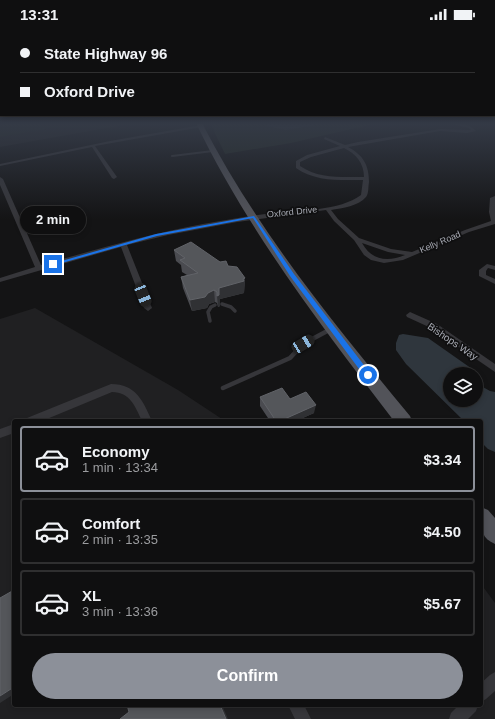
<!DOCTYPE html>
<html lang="en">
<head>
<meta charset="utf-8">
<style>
  :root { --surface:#0f0f10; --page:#181819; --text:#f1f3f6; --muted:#9b9c9f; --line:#2f2f30; --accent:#8c9099 }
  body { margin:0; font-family:Arial,sans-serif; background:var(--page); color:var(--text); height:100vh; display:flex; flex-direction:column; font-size:15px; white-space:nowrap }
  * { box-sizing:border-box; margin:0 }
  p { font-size:13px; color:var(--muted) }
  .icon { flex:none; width:22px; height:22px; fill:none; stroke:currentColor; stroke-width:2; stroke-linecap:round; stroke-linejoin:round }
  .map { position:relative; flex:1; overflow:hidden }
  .panel { position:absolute; left:12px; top:391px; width:471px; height:288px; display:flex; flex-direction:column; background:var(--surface); border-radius:4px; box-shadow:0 2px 6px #0003,0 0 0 1px var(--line) }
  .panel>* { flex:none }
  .top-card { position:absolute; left:0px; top:0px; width:495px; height:88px; box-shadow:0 2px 6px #0003,0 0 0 1px var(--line); display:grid; align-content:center; height:88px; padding:0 20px; background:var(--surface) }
  .buttons { position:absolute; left:443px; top:339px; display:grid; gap:8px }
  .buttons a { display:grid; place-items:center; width:40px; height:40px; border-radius:50%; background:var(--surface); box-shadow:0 2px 6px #0003,0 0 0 1px var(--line); font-size:20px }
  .end { position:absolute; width:18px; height:18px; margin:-9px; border:5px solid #1a73e8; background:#fff; box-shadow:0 0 0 2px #fff }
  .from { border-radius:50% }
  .bubble { position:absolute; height:28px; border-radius:14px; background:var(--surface); box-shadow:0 2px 6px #0003,0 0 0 1px var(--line); font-size:13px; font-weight:800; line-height:28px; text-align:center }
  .car { position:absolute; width:12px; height:24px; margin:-12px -6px; border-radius:5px; box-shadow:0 0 3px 1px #0007; background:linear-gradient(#222 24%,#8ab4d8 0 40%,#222 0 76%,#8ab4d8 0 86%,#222 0) }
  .top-card b { display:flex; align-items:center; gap:14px; height:38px; font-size:15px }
  .top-card b+b { border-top:1px solid var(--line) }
  .top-card i { width:10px; height:10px; background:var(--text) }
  ul { padding:7px 0 0; list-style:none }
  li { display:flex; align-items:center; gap:12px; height:66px; margin:0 8px 6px; padding:0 12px; border:2px solid var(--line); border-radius:4px }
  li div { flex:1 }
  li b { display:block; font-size:15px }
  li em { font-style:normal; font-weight:800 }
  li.current { border-color:var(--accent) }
  li>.icon { width:36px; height:36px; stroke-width:1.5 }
  .cta { display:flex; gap:8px; margin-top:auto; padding:8px 20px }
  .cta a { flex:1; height:46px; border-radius:24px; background:var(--accent); color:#fff; font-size:16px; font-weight:800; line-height:46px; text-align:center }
  .status { display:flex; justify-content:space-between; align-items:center; height:28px; padding:0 20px; background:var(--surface); direction:ltr }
  .status svg { height:11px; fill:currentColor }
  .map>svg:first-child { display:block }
</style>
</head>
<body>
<div class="status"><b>13:31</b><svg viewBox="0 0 49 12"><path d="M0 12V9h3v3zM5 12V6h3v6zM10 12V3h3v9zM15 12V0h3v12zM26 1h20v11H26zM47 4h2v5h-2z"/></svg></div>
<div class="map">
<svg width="495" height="691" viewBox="0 0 495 691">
  <rect width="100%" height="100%" fill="#141415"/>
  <path fill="#202022" d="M0 95H135L0 119Z
    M35 280 178 362 225 393H14V677H481V556L495 575V691H0V291Z"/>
  <path fill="#212822" d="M16 95H41L46 101 0 109V97Z
    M210 95H378L291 115 225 126Z"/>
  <path fill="#2f363d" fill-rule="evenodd" d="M267 95H327L286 102 267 98Z
    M403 306 428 310 475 343 481 358 490 363 495 364V424L488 421 481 414V393H464L406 336 396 322V315L399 307ZM450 346H476V372H450Z"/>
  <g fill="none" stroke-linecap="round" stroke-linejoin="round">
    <path stroke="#36363a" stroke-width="2" d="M172 128 213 123"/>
    <path stroke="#36363a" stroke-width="3.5" d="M222 276 231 279 235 283
      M210 293 208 284 211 279 215 277"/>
    <path stroke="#36363a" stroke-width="4.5" d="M223 360 290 330 303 316 331 301"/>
    <path fill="#36363a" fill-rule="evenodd" d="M448 95C457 94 470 96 476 103L467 105 440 103 348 119C363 127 369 137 369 154 368 159 369 165 366 169 359 178 342 180 331 182L338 191 359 210 391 221 412 224 465 202 491 193 489 184 490 170 495 168V196L469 204 403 232 384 235 371 232 364 227 354 212 334 193 326 182 237 194 168 207 127 217 152 280 148 283 144 280 121 219 0 254V250L35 239 0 157V149L3 151 41 237C95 222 148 206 203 196 226 192 249 188 273 185 299 182 340 183 361 167L363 152C340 152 316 154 296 140V133L307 127 340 118 324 111 325 109 345 117 358 114 440 101 471 102 469 100ZM344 120C356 126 364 135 364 149 342 149 319 151 300 138V134L311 129ZM362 215 388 224 405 227C388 234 372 233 362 215Z
      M201 97 202 99 95 118 117 149 114 151 112 150 92 119 0 138V136L110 113Z
      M487 236 495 238V242L488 240 486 243V247L495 251V256L479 248V242Z
      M410 284 437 296 495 336V344L431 300 407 289 406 287Z
      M111 356C136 356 143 373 152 393H142C135 378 130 364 112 364L42 393H26L27 390Z
      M14 396V405L0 410V401Z
      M495 644V663L486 671 481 674V655L490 647Z
      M288 677H304L311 691H295Z
      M459 677H478L476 683 468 691H449L451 685Z"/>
    <path fill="#525359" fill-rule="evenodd" d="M196 95H202C257 202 334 296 410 388L412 393H394C322 299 248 203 196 95Z
      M481 479 488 482 495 490V516C478 509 481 495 481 479Z"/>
  </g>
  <path fill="#4a4b50" d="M174 222 220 234 228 238 245 250 244 265 220 271V278L218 279 217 275 215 274 209 276 207 280 192 283 183 260 181 249 187 247 182 244 181 237 176 233Z
    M260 369 290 371 314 385 296 393H270L260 378Z"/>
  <path fill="#303134" d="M245 250 244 265 220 271V278L218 279 217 268 219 260Z
    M214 262 215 274 209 276 207 280 192 283 190 272Z
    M316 377 314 385 296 393H280Z
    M14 659V666L0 675V668Z
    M220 677H222L228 691H226Z"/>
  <path fill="#54565a" stroke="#616368" d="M191 214 220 234 226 233 228 238 237 239 245 250 243 251 244 253 219 260V267L217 268V264L214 262 208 265 205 269 190 272 181 249 198 245 180 232 185 230 174 222Z
    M282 360 290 371 306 364 316 377 280 393H276L260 369Z
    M14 562V659L0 668V570Z
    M127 677H220L226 691H120L129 684Z"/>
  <linearGradient id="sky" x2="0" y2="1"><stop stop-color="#0b0b0c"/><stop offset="0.5" stop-color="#343a46"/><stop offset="1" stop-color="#343a46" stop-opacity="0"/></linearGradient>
  <rect width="495" height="191" fill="url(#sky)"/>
  <path fill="#1a73e8" d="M254 188 294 246 370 345V349H365L290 248 253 190 157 208 55 237 51 236 156 206Z"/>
  <g text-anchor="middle" stroke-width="3.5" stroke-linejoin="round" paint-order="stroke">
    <g font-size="9" fill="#a8abb4" stroke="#0f0f10">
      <text transform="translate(292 184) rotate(-6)" y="3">Oxford Drive</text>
      <text transform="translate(440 214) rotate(-23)" y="3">Kelly Road</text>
    </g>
    <g font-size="10" fill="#a8abb4" stroke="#0f0f10">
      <text transform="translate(453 313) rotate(34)" y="4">Bishops Way</text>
    </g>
  </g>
</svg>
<div class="buttons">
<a><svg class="icon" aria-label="layers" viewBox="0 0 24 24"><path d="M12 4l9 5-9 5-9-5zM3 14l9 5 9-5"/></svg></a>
</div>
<i class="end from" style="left:368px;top:347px"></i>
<i class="end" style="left:53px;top:236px"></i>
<div class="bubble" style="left:20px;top:178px;width:66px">2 min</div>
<i class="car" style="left:143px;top:267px;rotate:158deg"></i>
<i class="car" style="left:303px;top:316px;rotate:59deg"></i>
<div class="top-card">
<b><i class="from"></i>State Highway 96</b>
<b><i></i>Oxford Drive</b>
</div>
<section class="panel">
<ul>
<li class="current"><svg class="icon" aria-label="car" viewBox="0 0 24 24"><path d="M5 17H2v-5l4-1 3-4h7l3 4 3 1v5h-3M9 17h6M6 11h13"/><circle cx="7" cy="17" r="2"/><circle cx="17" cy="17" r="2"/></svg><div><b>Economy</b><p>1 min · 13:34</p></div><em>$3.34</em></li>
<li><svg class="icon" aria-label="car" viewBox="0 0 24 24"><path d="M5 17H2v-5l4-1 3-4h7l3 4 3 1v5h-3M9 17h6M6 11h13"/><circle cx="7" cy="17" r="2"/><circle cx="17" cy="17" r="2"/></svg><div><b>Comfort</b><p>2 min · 13:35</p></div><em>$4.50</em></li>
<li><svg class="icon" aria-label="car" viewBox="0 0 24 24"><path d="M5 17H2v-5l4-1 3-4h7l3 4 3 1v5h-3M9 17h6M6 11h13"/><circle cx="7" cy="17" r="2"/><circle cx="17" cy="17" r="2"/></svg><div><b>XL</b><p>3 min · 13:36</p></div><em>$5.67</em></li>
</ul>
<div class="cta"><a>Confirm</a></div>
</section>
</div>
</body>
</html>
